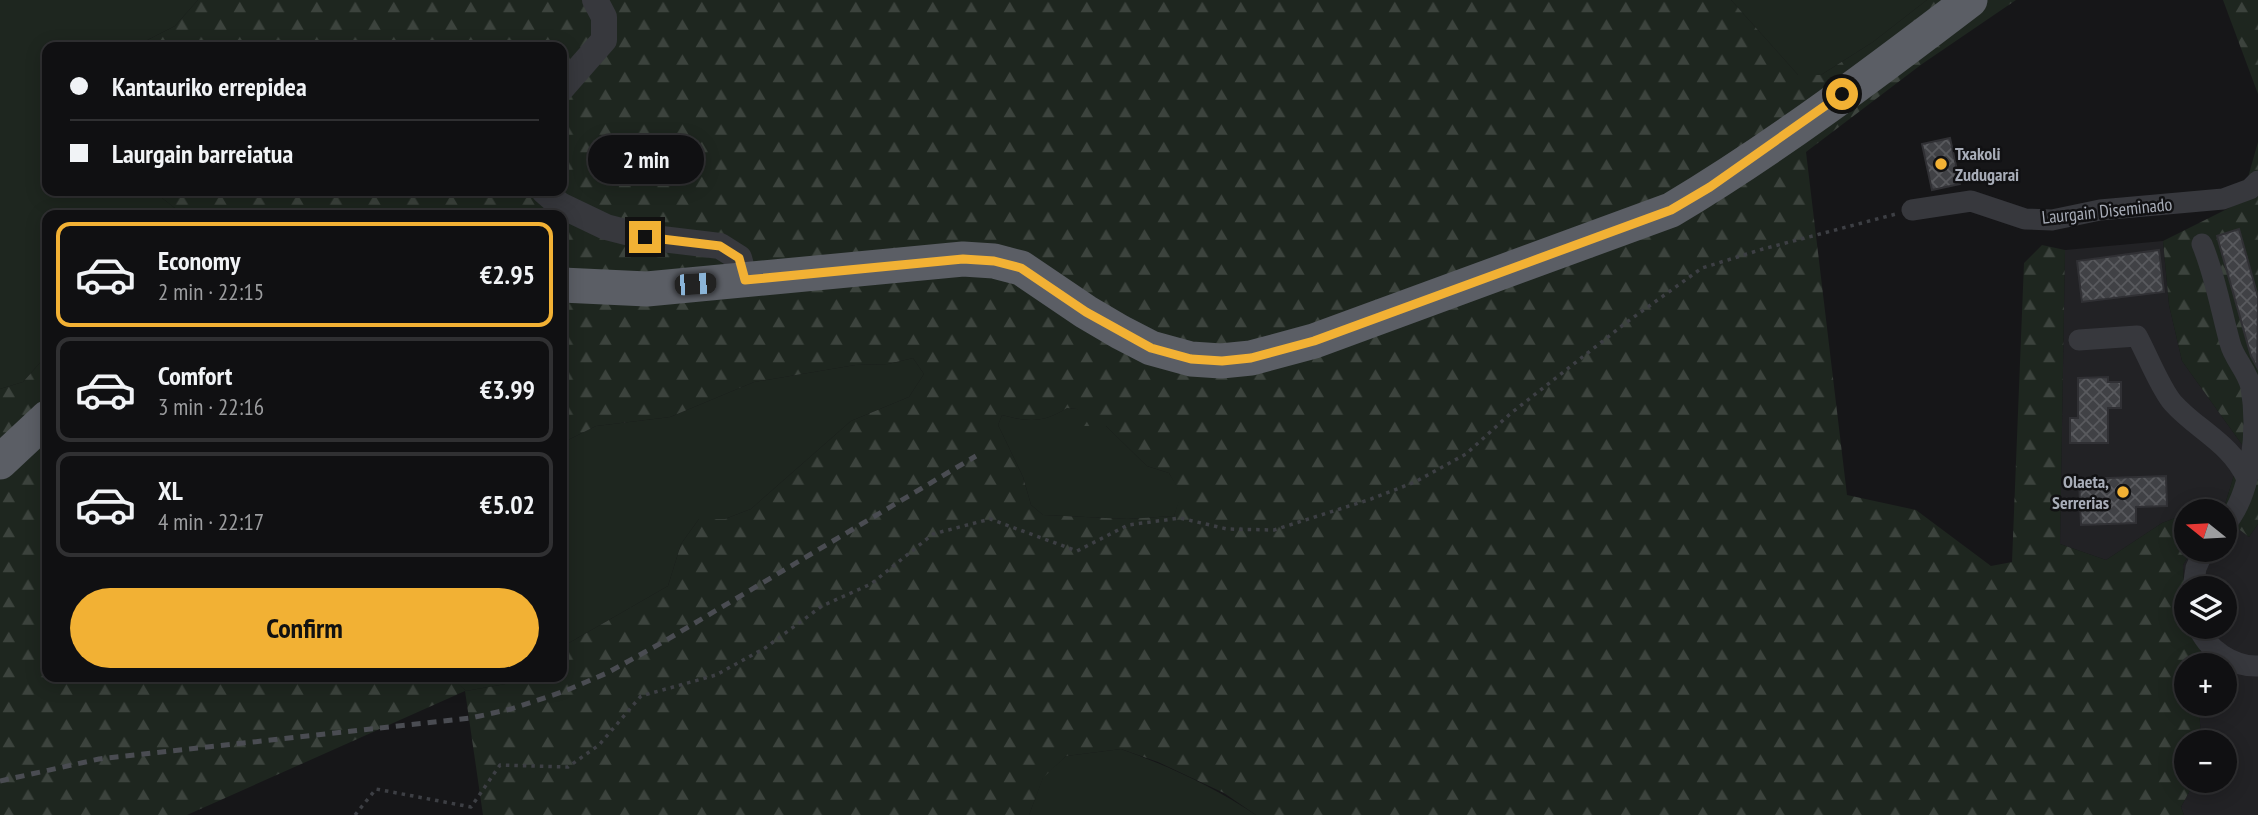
<!DOCTYPE html>
<html lang="en">
<head>
<meta charset="utf-8">
<style>
  :root { --surface:#101012; --page:#1e1e20; --text:#f1f3f6; --muted:#9c9d9f; --line:#303032; --accent:#f2b134 }
  body { margin:0; font-family:"PT Sans Narrow",sans-serif; background:var(--page); color:var(--text); height:100vh; display:flex; flex-direction:column; font-size:26px; white-space:nowrap }
  * { box-sizing:border-box; margin:0 }
  p { font-size:23px; color:var(--muted) }
  .icon { flex:none; width:38px; height:38px; fill:none; stroke:currentColor; stroke-width:2; stroke-linecap:round; stroke-linejoin:round }
  .map { position:relative; flex:1; overflow:hidden }
  .details { position:absolute; left:42px; top:210px; width:525px; height:472px; display:flex; flex-direction:column; background:var(--surface); border-radius:14px; box-shadow:0 4px 18px #0003,0 0 0 2px var(--line) }
  .details>* { flex:none }
  .hud { position:absolute; left:42px; top:42px; width:525px; height:154px; border-radius:14px; box-shadow:0 4px 18px #0003,0 0 0 2px var(--line); display:grid; align-content:center; height:154px; padding:0 28px; background:var(--surface) }
  .needle { width:46px; rotate:288deg }
  .fabs { position:absolute; left:2174px; top:499px; display:grid; gap:14px }
  .fabs a { display:grid; place-items:center; width:63px; height:63px; border-radius:50%; background:var(--surface); box-shadow:0 4px 18px #0003,0 0 0 2px var(--line); font-size:35px }
  .end { position:absolute; width:32px; height:32px; margin:-16px; border:9px solid #f2b134; background:#111; box-shadow:0 0 0 4px #111 }
  .from { border-radius:50% }
  .bubble { position:absolute; height:49px; border-radius:24px; background:var(--surface); box-shadow:0 4px 18px #0003,0 0 0 2px var(--line); font-size:23px; font-weight:600; line-height:49px; text-align:center }
  .car { position:absolute; width:21px; height:42px; margin:-21px -10px; border-radius:9px; box-shadow:0 0 5px 2px #0007; background:linear-gradient(#222 24%,#8ab4d8 0 40%,#222 0 76%,#8ab4d8 0 86%,#222 0) }
  .hud b { display:flex; align-items:center; gap:24px; height:66px; font-size:26px }
  .hud b+b { border-top:2px solid var(--line) }
  .hud i { width:18px; height:18px; background:var(--text) }
  ul { padding:12px 0 0; list-style:none }
  li { display:flex; align-items:center; gap:21px; height:105px; margin:0 14px 10px; padding:0 14px; border:4px solid var(--line); border-radius:14px }
  li div { flex:1 }
  li b { display:block; font-size:26px }
  li em { font-style:normal; font-weight:600 }
  li.selected { border-color:var(--accent) }
  li>.icon { width:63px; height:63px; stroke-width:1.5 }
  .action { display:flex; gap:14px; margin-top:auto; padding:14px 28px }
  .action a { flex:1; height:80px; border-radius:42px; background:var(--accent); color:#111; font-size:28px; font-weight:600; line-height:80px; text-align:center }
  .map>svg:first-child { display:block }
</style>
</head>
<body>
<div class="map">
<svg width="2258" height="815" viewBox="0 0 2258 815">
  <defs>
    <pattern id="forest-firs" width="22" height="20" patternUnits="userSpaceOnUse" patternTransform="scale(1.75)"><rect width="22" height="20" fill="#1e261f"/><path d="M5 1l3.5 6h-7zM16 11l3.5 6h-7z" fill="#3c433d"/></pattern>
    <pattern id="building-cross-hatch" width="8" height="8" patternUnits="userSpaceOnUse" patternTransform="scale(1.75)"><rect width="8" height="8" fill="#404145"/><path d="M0 0l8 8M0 8l8-8" fill="none" stroke="#595a5e"/></pattern>
  </defs>
  <rect width="100%" height="100%" fill="#161618"/>
  <path fill="#222225" d="M2163 241 2169 305 2182 361 2243 446 2223 511H2186V514L2162 523 2106 560 2060 544 2065 250Z
    M2224 518 2249 537 2258 524V815H2184L2181 807 2195 781 2224 780V742H2201L2199 704H2224V665H2202L2203 656 2190 627 2224 626V588H2186V616L2183 565 2192 550H2224Z"/>
  <path fill="#1e261f" d="M0 0H198L175 26 134 47H47V191H153L184 215H47V355L23 382 0 389Z
    M1731 0H1927L1873 42 1821 75H1798Z
    M913 358 924 374 909 397 851 421 751 509 725 519H699L681 544 668 586 562 647V443L596 426 670 417 754 382 855 365 888 364Z
    M1067 408 1077 409 1106 426 1147 466 1169 473 1182 494 1174 516 1127 519 1043 515 1031 505 1023 477 998 425 1002 415C1028 422 1043 423 1067 408Z
    M520 677 512 683 466 691 451 678Z
    M1121 749C1169 766 1214 787 1256 815H1029L1043 777 1066 756Z"/>
  <path fill="url(#forest-firs)" fill-rule="evenodd" d="M198 0H1731L1798 75H1821L1873 42 1927 0H2016L1922 64 1806 152 1847 495 1916 510 1991 566 2012 562 2024 263 2042 245 2065 250 2060 544 2106 560 2162 523 2186 514V550H2192L2183 565 2186 626 2190 627 2203 656 2202 665H2186V704H2199L2201 742H2186V780L2195 781 2181 807 2184 815H1256L1224 793 1158 762 1121 749 1066 756 1043 778 1029 815H483L465 691 187 815H0V389L23 382 47 355V677H451L466 691 512 683 520 677H562V647L668 586 681 544 699 519H725L751 509 851 421 909 397 924 374 913 358 888 364 855 365 754 382 670 417 596 426 562 443V215H184L153 191H562V47H134L175 26ZM1067 408 1077 409 1084 426H1106L1147 466 1169 473 1181 494 1174 516 1127 519 1043 515 1031 505 1023 477 998 425 1002 415C1029 422 1043 423 1067 408Z
    M2223 0H2258V94Z
    M2258 142V524L2249 537 2224 518 2223 511 2243 446 2182 361 2169 305 2163 241 2241 202Z"/>
  <path fill="url(#building-cross-hatch)" stroke="#303034" stroke-width="2" d="M1950 138 1960 184 1932 190 1922 144Z
    M2239 229 2258 297 2257 367 2251 356 2217 236Z
    M2159 250 2164 292 2082 302 2077 261Z
    M2108 377V382H2121V408H2108V443H2070V418H2078V378Z
    M2166 476 2167 506 2136 507V523L2081 525 2079 479Z"/>
  <g fill="none" stroke-linecap="round" stroke-linejoin="round">
    <path stroke="#3d3f44" stroke-width="3.5" stroke-dasharray="3.5 5" stroke-linecap="butt" d="M355 815 376 789 471 807 500 765 568 767 599 745 641 696 716 675 765 648 822 606 871 584 933 534 990 519 1077 551 1128 525 1180 518 1227 529 1274 530 1371 499 1415 482 1466 454 1510 414 1627 322 1702 268 1763 249 1896 214"/>
    <path stroke="#37383d" stroke-width="21" d="M1912 210 1971 201 2025 219 2052 220 2100 210 2223 199 2250 189 2258 181
      M2202 244C2215 275 2221 310 2230 343 2234 359 2247 370 2251 387 2258 428 2253 494 2224 526
      M2079 340 2137 336C2146 352 2161 390 2173 403 2197 430 2231 443 2247 479
      M2193 588 2196 568 2204 550
      M2198 626C2207 650 2234 667 2258 666"/>
    <path stroke="#37383d" stroke-width="26" d="M562 88 604 40V17L595 0
      M544 191 560 205 606 227 645 237 720 246 739 258 745 280"/>
    <path stroke="#5b5e65" stroke-width="35" d="M562 285 647 289 963 259 994 261 1021 268 1086 312 1120 332 1151 348 1191 359 1221 361 1251 358 1314 341 1671 210C1775 148 1873 74 1970 0
      M0 462 47 418"/>
    <path stroke="#4a4c52" stroke-width="5" stroke-dasharray="9 7" stroke-linecap="butt" d="M0 781 99 759 471 718 511 709 565 691 607 673 663 642 976 456"/>
  </g>
  <g fill="none" stroke-linecap="round" stroke-linejoin="round">
    <path stroke="#f2b134" stroke-width="9" d="M645 237 720 246 739 258 745 280 963 259 994 261 1021 268 1086 312 1151 348 1191 359 1222 361 1251 358 1314 341 1671 210 1710 187 1842 94"/>
  </g>
  <g fill="#f2b134" stroke="#111113" stroke-width="2.5">
    <circle cx="1941" cy="164" r="7"/>
    <circle cx="2123" cy="492" r="7"/>
  </g>
  <g text-anchor="middle" stroke-width="5" stroke-linejoin="round" paint-order="stroke">
    <g font-size="18" font-weight="bold" fill="#a8adb8" stroke="#111113" text-anchor="start">
      <text x="1955" y="160">Txakoli<tspan x="1955" dy="21">Zudugarai</tspan></text>
      <text x="2109" y="488" text-anchor="end">Olaeta,<tspan x="2109" dy="21">Serrerias</tspan></text>
    </g>
    <g font-size="18" fill="#a8adb8" stroke="#111113">
      <text transform="translate(2107 211) rotate(-6)" y="6">Laurgain Diseminado</text>
    </g>
  </g>
</svg>
<div class="fabs">
<a><svg class="needle" viewBox="-14 -14 28 28"><path d="M0-13l5 13h-10z" fill="#e53935"/><path d="M0 13l5-13h-10z" fill="#9c9d9f"/></svg></a>
<a><svg class="icon" aria-label="layers" viewBox="0 0 24 24"><path d="M12 4l9 5-9 5-9-5zM3 14l9 5 9-5"/></svg></a>
<a>+</a>
<a>−</a>
</div>
<i class="end from" style="left:1842px;top:94px"></i>
<i class="end" style="left:645px;top:237px"></i>
<div class="bubble" style="left:588px;top:135px;width:116px">2 min</div>
<i class="car" style="left:695px;top:284px;rotate:86deg"></i>
<div class="hud">
<b><i class="from"></i>Kantauriko errepidea</b>
<b><i></i>Laurgain barreiatua</b>
</div>
<section class="details">
<ul>
<li class="selected"><svg class="icon" aria-label="car" viewBox="0 0 24 24"><path d="M5 17H2v-5l4-1 3-4h7l3 4 3 1v5h-3M9 17h6M6 11h13"/><circle cx="7" cy="17" r="2"/><circle cx="17" cy="17" r="2"/></svg><div><b>Economy</b><p>2 min · 22:15</p></div><em>€2.95</em></li>
<li><svg class="icon" aria-label="car" viewBox="0 0 24 24"><path d="M5 17H2v-5l4-1 3-4h7l3 4 3 1v5h-3M9 17h6M6 11h13"/><circle cx="7" cy="17" r="2"/><circle cx="17" cy="17" r="2"/></svg><div><b>Comfort</b><p>3 min · 22:16</p></div><em>€3.99</em></li>
<li><svg class="icon" aria-label="car" viewBox="0 0 24 24"><path d="M5 17H2v-5l4-1 3-4h7l3 4 3 1v5h-3M9 17h6M6 11h13"/><circle cx="7" cy="17" r="2"/><circle cx="17" cy="17" r="2"/></svg><div><b>XL</b><p>4 min · 22:17</p></div><em>€5.02</em></li>
</ul>
<div class="action"><a>Confirm</a></div>
</section>
</div>
</body>
</html>
